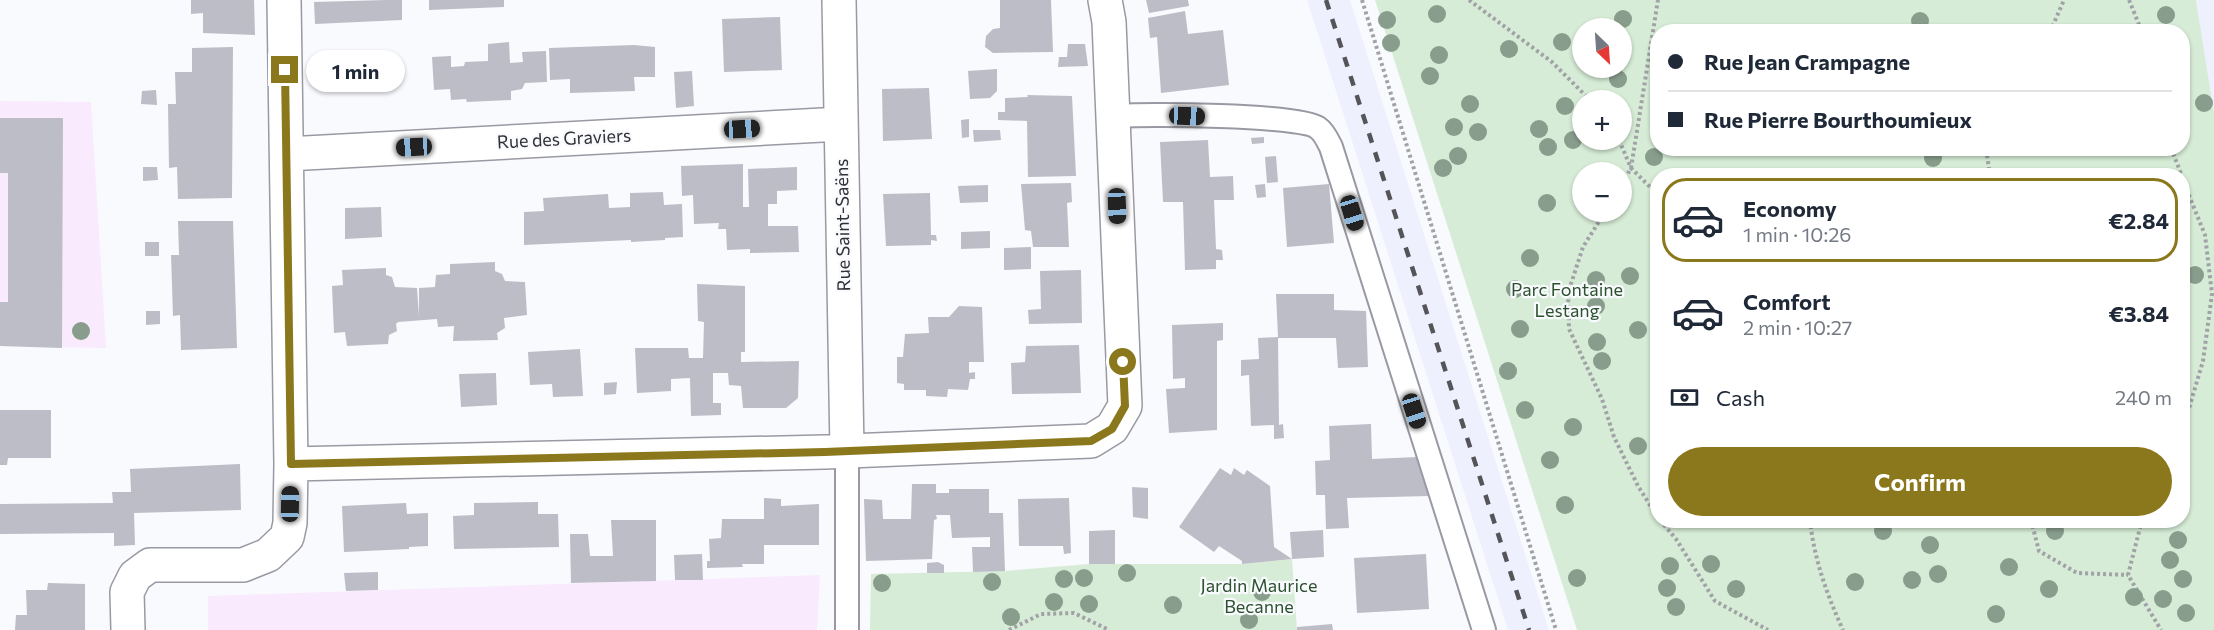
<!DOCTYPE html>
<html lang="en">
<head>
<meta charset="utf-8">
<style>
  :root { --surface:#fff; --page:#f2f2f3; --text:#1f2937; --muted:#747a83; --line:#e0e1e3; --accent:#8b781c }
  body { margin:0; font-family:Commissioner,sans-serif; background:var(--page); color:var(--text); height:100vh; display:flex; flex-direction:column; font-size:22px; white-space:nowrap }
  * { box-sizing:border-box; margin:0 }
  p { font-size:20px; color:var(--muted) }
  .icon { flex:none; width:33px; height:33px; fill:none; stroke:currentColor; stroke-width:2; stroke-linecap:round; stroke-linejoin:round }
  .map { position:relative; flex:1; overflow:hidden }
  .details { position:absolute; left:1650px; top:168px; width:540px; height:360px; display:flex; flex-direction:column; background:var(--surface); border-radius:24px; box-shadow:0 2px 4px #0004 }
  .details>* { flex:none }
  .guide { position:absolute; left:1650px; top:24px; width:540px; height:132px; border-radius:24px; box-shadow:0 2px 4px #0004; display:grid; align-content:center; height:132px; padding:0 18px; background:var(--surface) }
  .needle { width:39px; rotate:155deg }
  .fabs { position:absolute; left:1572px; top:18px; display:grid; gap:12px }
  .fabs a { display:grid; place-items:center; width:60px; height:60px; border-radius:50%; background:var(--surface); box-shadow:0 2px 4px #0004; font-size:30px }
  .end { position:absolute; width:27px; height:27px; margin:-14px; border:8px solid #8b781c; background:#fff; box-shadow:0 0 0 3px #fff }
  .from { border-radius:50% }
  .bubble { position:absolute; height:42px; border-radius:21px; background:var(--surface); box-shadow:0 2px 4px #0004; font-size:20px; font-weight:700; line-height:42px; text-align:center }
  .car { position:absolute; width:18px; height:36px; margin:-18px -9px; border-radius:8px; box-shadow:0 0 4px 2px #0007; background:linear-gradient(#222 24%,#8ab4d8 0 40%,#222 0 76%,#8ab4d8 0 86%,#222 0) }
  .guide b { display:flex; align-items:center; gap:21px; height:57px; font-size:22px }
  .guide b+b { border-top:2px solid var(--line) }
  .guide i { width:15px; height:15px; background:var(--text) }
  ul { padding:10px 0 0; list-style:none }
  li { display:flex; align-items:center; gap:18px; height:84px; margin:0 12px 9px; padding:0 6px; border:3px solid transparent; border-radius:24px }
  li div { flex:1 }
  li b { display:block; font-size:22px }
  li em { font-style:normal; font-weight:700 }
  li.active { border-color:var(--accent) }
  li>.icon { width:54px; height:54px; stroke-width:1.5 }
  .pay { display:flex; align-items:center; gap:15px; height:66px; padding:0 18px; font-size:22px }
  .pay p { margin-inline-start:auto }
  .cta { display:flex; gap:12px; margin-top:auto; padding:12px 18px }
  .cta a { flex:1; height:69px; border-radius:36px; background:var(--accent); color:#fff; font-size:24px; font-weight:700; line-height:69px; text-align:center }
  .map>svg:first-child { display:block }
</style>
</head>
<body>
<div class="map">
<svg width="2214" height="630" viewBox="0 0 2214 630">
  <rect width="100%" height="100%" fill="#f9fafe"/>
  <path fill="#eff0fe" d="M1307 0H1350L1549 630H1508Z
    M2196 0H2214V113Z"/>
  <path fill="#faeafd" d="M0 101 91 102 106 348 0 346Z
    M820 575 817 630H208V596Z"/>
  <path fill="#d6ecd6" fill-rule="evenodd" d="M1375 0H2196L2214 113V630H1577ZM1582 28H1622V68H1582ZM1658 32H2182V148H1658ZM1622 100V140H1582V100ZM1582 172H1622V212H1582ZM1658 176H2182V520H1658Z
    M1292 559 1297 630H870L871 574 1005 571 1089 564H1242Z"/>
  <path fill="#bcbdc7" d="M191 0H254L255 35 203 33V13L191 14Z
    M386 0H402V20L315 24 314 2Z
    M429 0H504V7L429 10Z
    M1000 0H1051L1053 52 993 53 985 47 986 36 993 29 1000 28Z
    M1146 0H1188L1189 6 1149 13Z
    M1185 11 1188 34 1223 30 1229 85 1161 93 1157 37 1150 38 1148 18Z
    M780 17 782 70 724 72 722 19Z
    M509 42 510 63 523 62 522 52 546 51 547 82 525 83 522 89 511 91V100L467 102 466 99 451 100 450 89 434 90 432 57 451 56V67L464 66 465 62 488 61V44Z
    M1068 44H1085L1088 66 1058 67 1059 57H1067Z
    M634 45 655 47V77H634L635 91 570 93V79L550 80 549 48Z
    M233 47 232 198 178 199 177 167 169 168 168 104H176L175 72H192V48Z
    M997 69V91L990 98 970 99 968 71Z
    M692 71 694 106 676 108 674 72Z
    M929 88 932 139 883 141 882 89Z
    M156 90 157 105 141 104 142 91Z
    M1027 95 1072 96 1076 176 1028 177 1027 121 998 120V112H1005V98L1028 97Z
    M0 118H63L62 348 0 346V302H8V173H0Z
    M969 119V137L962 138 961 120Z
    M973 130H1000L1001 140 974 142Z
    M1264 137V143L1252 144 1251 138Z
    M1208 140 1210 177 1233 176 1234 200H1214L1216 249 1222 250 1223 260H1216V269L1185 270 1183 202H1163L1160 142Z
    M1276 156 1278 182 1267 183 1265 157Z
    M743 164V207H749L748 169 797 167V190L777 191V204H768V226H798L799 252 750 253V249L727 250 726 229H718L719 223 694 224 693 195 682 196 681 166Z
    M143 167H157L158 180 143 181Z
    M1071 183 1072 202 1067 203 1069 247H1033L1031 231 1025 230 1021 184Z
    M1265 184 1266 197 1257 198 1255 185Z
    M1329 184 1334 243 1287 247 1283 188Z
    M988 185V202L960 203 958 186Z
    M663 192 664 205 682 204 683 237 665 238V240L631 242V240L524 245V212L544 211 543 198 608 194 609 208 630 207V193Z
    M930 193 931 235H936L937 241 931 240V245L886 246 883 194Z
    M381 207 382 237 345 239V208Z
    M178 221H233L237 348 181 350 180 315 173 316 171 255H179Z
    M990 231V248L961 249V232Z
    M145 242H159V256H145Z
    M1031 247V269L1004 270V248Z
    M495 262V271L502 274 505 281 525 282 527 315 504 318 505 328 497 333 498 340 453 341 454 326 438 327 437 319 398 322 396 324 397 331 389 335 388 344 347 346 345 332 334 333 332 286 343 285 342 270 386 268V275L392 277 395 287 417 288 419 316V288L435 287 436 275 450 274V264Z
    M1081 270 1082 323 1029 324 1028 310 1041 309 1040 271Z
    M697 284 745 286V352H741V362L799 361 798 398 786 408H743L741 386 729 385 728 373H713V403H721V415L691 416 690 378 671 379V391L637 393 635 348H688L689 358H703L704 322 698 321Z
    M1276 294H1334V310L1366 311 1368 367 1338 368 1336 338H1278L1279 425 1283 424 1284 438 1274 439V425L1251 426 1249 375 1241 376V360L1259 359 1258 338 1278 337Z
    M959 306 982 307 984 362H969V373L975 372V379H970L968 390 948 389 947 397 926 396V390H904V384L897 383V357H903L905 334 929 333 928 317H949Z
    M146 311H160V324L146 325Z
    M1223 323V340L1217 341V430L1169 433 1166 389 1185 388V378L1173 379 1172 325Z
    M1079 345 1081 393 1012 394 1011 363 1025 362 1026 346Z
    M580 349 583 396 553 397 552 384 530 385 528 352Z
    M496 373 497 405 461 407 459 374Z
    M617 382 616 394 604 395V383Z
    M0 410H51V458H8L7 465H0Z
    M1371 424 1372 459 1417 457 1430 496 1347 498 1349 528 1326 529 1325 495H1316L1315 461 1330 460 1329 426Z
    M240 464 241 510 134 513 135 545 114 546V533L0 534V504L113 503 112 492H131L130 469Z
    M1220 468 1231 475 1234 468 1244 475 1247 470 1270 486 1274 547 1292 559 1242 564V561L1219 546 1214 552 1179 527Z
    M912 484H936V493H949V489H989V513H1003L1005 571 973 572 972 547H990V537L952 538 950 515H936L937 519 934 520 932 559 866 561 864 499 882 500 883 519H911Z
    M1132 487 1148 488V519L1133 517Z
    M764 498 781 499V506L819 504V545H764V564H742L743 567 707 568V561H710L709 539 721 538 722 519H764Z
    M1069 498 1071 553 1064 554 1063 546H1019L1018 499Z
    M538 502V514H558L559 547 454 549 453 516 474 515V503Z
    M406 503 407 514 428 513V546L409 547V549L344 552 342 506Z
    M611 520H656V581L571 583 570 534H588L590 556H613Z
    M1115 530V564H1089V531Z
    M1323 530 1324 557 1292 559 1290 532Z
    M702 554 703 580H675L674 555Z
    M1426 554 1429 609 1357 613 1354 558Z
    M938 562 944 565V573H927V563Z
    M378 572V590L346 591 344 573Z
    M48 583 85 584V630H15L16 615H27L26 590H47Z
    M1332 624 1333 630H1297V627Z"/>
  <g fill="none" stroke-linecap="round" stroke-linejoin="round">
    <g stroke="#9999a3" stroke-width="26">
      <path id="lane" d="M1113 116C1143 114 1300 114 1318 128 1324 132 1328 141 1331 147L1484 630
        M847 451V630"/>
    </g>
    <g stroke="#9999a3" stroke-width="36">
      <path id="street" d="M839 0 847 451
        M287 154 841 124
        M291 464 825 452 1091 441 1112 428 1125 406 1109 22 1105 0
        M128 630 127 592 135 576 150 565H243L268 555 287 537 290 523 291 464 284 0"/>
    </g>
    <path stroke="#a1a2a6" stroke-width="4" stroke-dasharray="3 3" stroke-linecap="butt" d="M1362 0 1556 630
      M1469 0 1552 62 1590 100
      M2129 0 2142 32
      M2050 32 2064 0
      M1619 140 1631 168 1658 195
      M2171 148 2182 176
      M1990 176 1987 155 1990 148
      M2182 178 2205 235 2212 294 2203 361 2182 432
      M1622 184 1631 168 1658 0
      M1605 212 1583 247 1568 293 1569 329 1602 399 1614 437 1638 486 1658 518
      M1660 520 1676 539 1715 601 1768 630
      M1810 520C1814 559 1827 595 1843 630
      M2031 520 2039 551 2077 573 2128 575
      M2142 520 2128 575 2161 630
      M1009 630 1041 614 1074 613 1109 630"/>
    <use href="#lane" stroke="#fff" stroke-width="22"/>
    <use href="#street" stroke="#fff" stroke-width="33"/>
    <path stroke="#555559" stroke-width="4.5" stroke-dasharray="10 10" stroke-linecap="butt" d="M1326 0 1529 630"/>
  </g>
  <g fill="#889d8c">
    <circle cx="1437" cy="14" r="9"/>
    <circle cx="2166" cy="15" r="9"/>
    <circle cx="1623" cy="19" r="9"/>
    <circle cx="1387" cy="20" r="9"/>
    <circle cx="1920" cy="21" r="9"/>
    <circle cx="1562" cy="42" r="9"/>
    <circle cx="1391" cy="43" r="9"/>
    <circle cx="1509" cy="49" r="9"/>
    <circle cx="1439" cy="55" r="9"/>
    <circle cx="1430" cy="76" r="9"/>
    <circle cx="1618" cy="79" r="9"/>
    <circle cx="2204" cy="103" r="9"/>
    <circle cx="1470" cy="104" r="9"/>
    <circle cx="1565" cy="106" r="9"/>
    <circle cx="1454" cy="127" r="9"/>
    <circle cx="1539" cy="129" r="9"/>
    <circle cx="1478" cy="132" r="9"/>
    <circle cx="1573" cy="140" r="9"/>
    <circle cx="1548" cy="147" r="9"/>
    <circle cx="1458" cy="156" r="9"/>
    <circle cx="1654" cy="157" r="9"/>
    <circle cx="1933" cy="158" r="9"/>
    <circle cx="1443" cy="168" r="9"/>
    <circle cx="1547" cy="203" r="9"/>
    <circle cx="1530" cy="258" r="9"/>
    <circle cx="2195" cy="275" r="9"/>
    <circle cx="1630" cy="276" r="9"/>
    <circle cx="1596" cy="280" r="9"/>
    <circle cx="1515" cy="289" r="9"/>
    <circle cx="1596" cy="306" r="9"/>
    <circle cx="1520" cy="329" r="9"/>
    <circle cx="1638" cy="330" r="9"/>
    <circle cx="81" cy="331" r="9"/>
    <circle cx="1597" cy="342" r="9"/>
    <circle cx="1602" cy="361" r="9"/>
    <circle cx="1508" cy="371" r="9"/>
    <circle cx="1525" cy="410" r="9"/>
    <circle cx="1573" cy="427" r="9"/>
    <circle cx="1638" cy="446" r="9"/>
    <circle cx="1550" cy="460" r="9"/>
    <circle cx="1565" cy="505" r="9"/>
    <circle cx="1883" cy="531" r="9"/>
    <circle cx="2055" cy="531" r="9"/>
    <circle cx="2178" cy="540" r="9"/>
    <circle cx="1930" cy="545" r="9"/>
    <circle cx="2170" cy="560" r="9"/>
    <circle cx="1711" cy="564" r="9"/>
    <circle cx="1670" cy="566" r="9"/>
    <circle cx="2009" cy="567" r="9"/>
    <circle cx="1127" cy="573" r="9"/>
    <circle cx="1938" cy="574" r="9"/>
    <circle cx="1084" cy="578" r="9"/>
    <circle cx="1577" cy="578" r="9"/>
    <circle cx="1064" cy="579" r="9"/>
    <circle cx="2183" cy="579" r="9"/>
    <circle cx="1912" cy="580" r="9"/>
    <circle cx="992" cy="582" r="9"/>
    <circle cx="1855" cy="582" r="9"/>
    <circle cx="882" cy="583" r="9"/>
    <circle cx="1667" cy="588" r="9"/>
    <circle cx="1736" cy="589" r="9"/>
    <circle cx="2049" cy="589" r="9"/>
    <circle cx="1262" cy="592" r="9"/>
    <circle cx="2134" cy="597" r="9"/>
    <circle cx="2163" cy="599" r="9"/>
    <circle cx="1054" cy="602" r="9"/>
    <circle cx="1089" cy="604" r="9"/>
    <circle cx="1173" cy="605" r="9"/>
    <circle cx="1676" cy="607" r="9"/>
    <circle cx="2186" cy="613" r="9"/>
    <circle cx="1996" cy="614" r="9"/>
    <circle cx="1011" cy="617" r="9"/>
    <circle cx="1249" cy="620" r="9"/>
  </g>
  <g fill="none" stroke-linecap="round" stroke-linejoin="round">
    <path stroke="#8b781c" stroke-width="8" d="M285 70 291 464 825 452 1091 441 1112 429 1125 406 1123 362"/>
  </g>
  <g text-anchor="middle" stroke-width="4.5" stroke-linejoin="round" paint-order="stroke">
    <g font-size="18" fill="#313135" stroke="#f9fafe">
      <text transform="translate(564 139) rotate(-3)" y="6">Rue des Graviers</text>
      <text transform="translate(843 225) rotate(-91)" y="6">Rue Saint-Saëns</text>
    </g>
    <g font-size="18" fill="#2c512e" stroke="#f9fafe">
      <text x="1567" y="296">Parc Fontaine<tspan x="1567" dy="21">Lestang</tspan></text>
      <text x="1259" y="592">Jardin Maurice<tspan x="1259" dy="21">Becanne</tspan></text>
    </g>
  </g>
</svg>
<div class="fabs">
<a><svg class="needle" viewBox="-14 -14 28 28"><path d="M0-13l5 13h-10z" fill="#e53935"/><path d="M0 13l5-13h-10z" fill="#747a83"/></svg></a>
<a>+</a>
<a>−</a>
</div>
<i class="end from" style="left:1123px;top:362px"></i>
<i class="end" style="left:285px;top:70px"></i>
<div class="bubble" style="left:306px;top:50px;width:99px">1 min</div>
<i class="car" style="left:1187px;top:116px;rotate:92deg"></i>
<i class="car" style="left:742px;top:129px;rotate:87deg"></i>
<i class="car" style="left:414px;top:147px;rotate:267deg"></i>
<i class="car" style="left:1117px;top:206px;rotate:178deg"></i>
<i class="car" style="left:1352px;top:213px;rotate:163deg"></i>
<i class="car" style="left:1414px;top:411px;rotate:162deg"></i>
<i class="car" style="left:290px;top:504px;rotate:1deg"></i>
<div class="guide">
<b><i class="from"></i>Rue Jean Crampagne</b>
<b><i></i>Rue Pierre Bourthoumieux</b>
</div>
<section class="details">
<ul>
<li class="active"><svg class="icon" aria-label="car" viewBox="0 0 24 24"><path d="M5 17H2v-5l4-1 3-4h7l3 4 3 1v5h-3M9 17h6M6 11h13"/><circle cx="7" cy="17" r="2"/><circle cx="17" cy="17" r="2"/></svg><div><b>Economy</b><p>1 min · 10:26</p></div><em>€2.84</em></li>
<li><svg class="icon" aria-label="car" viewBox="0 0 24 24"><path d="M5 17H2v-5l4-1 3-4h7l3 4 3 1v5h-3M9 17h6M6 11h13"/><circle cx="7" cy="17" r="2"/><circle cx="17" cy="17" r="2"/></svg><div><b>Comfort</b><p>2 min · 10:27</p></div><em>€3.84</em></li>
</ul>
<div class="pay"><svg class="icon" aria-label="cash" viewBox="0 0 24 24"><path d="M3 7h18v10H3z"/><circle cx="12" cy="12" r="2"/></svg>Cash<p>240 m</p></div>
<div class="cta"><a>Confirm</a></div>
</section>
</div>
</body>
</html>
